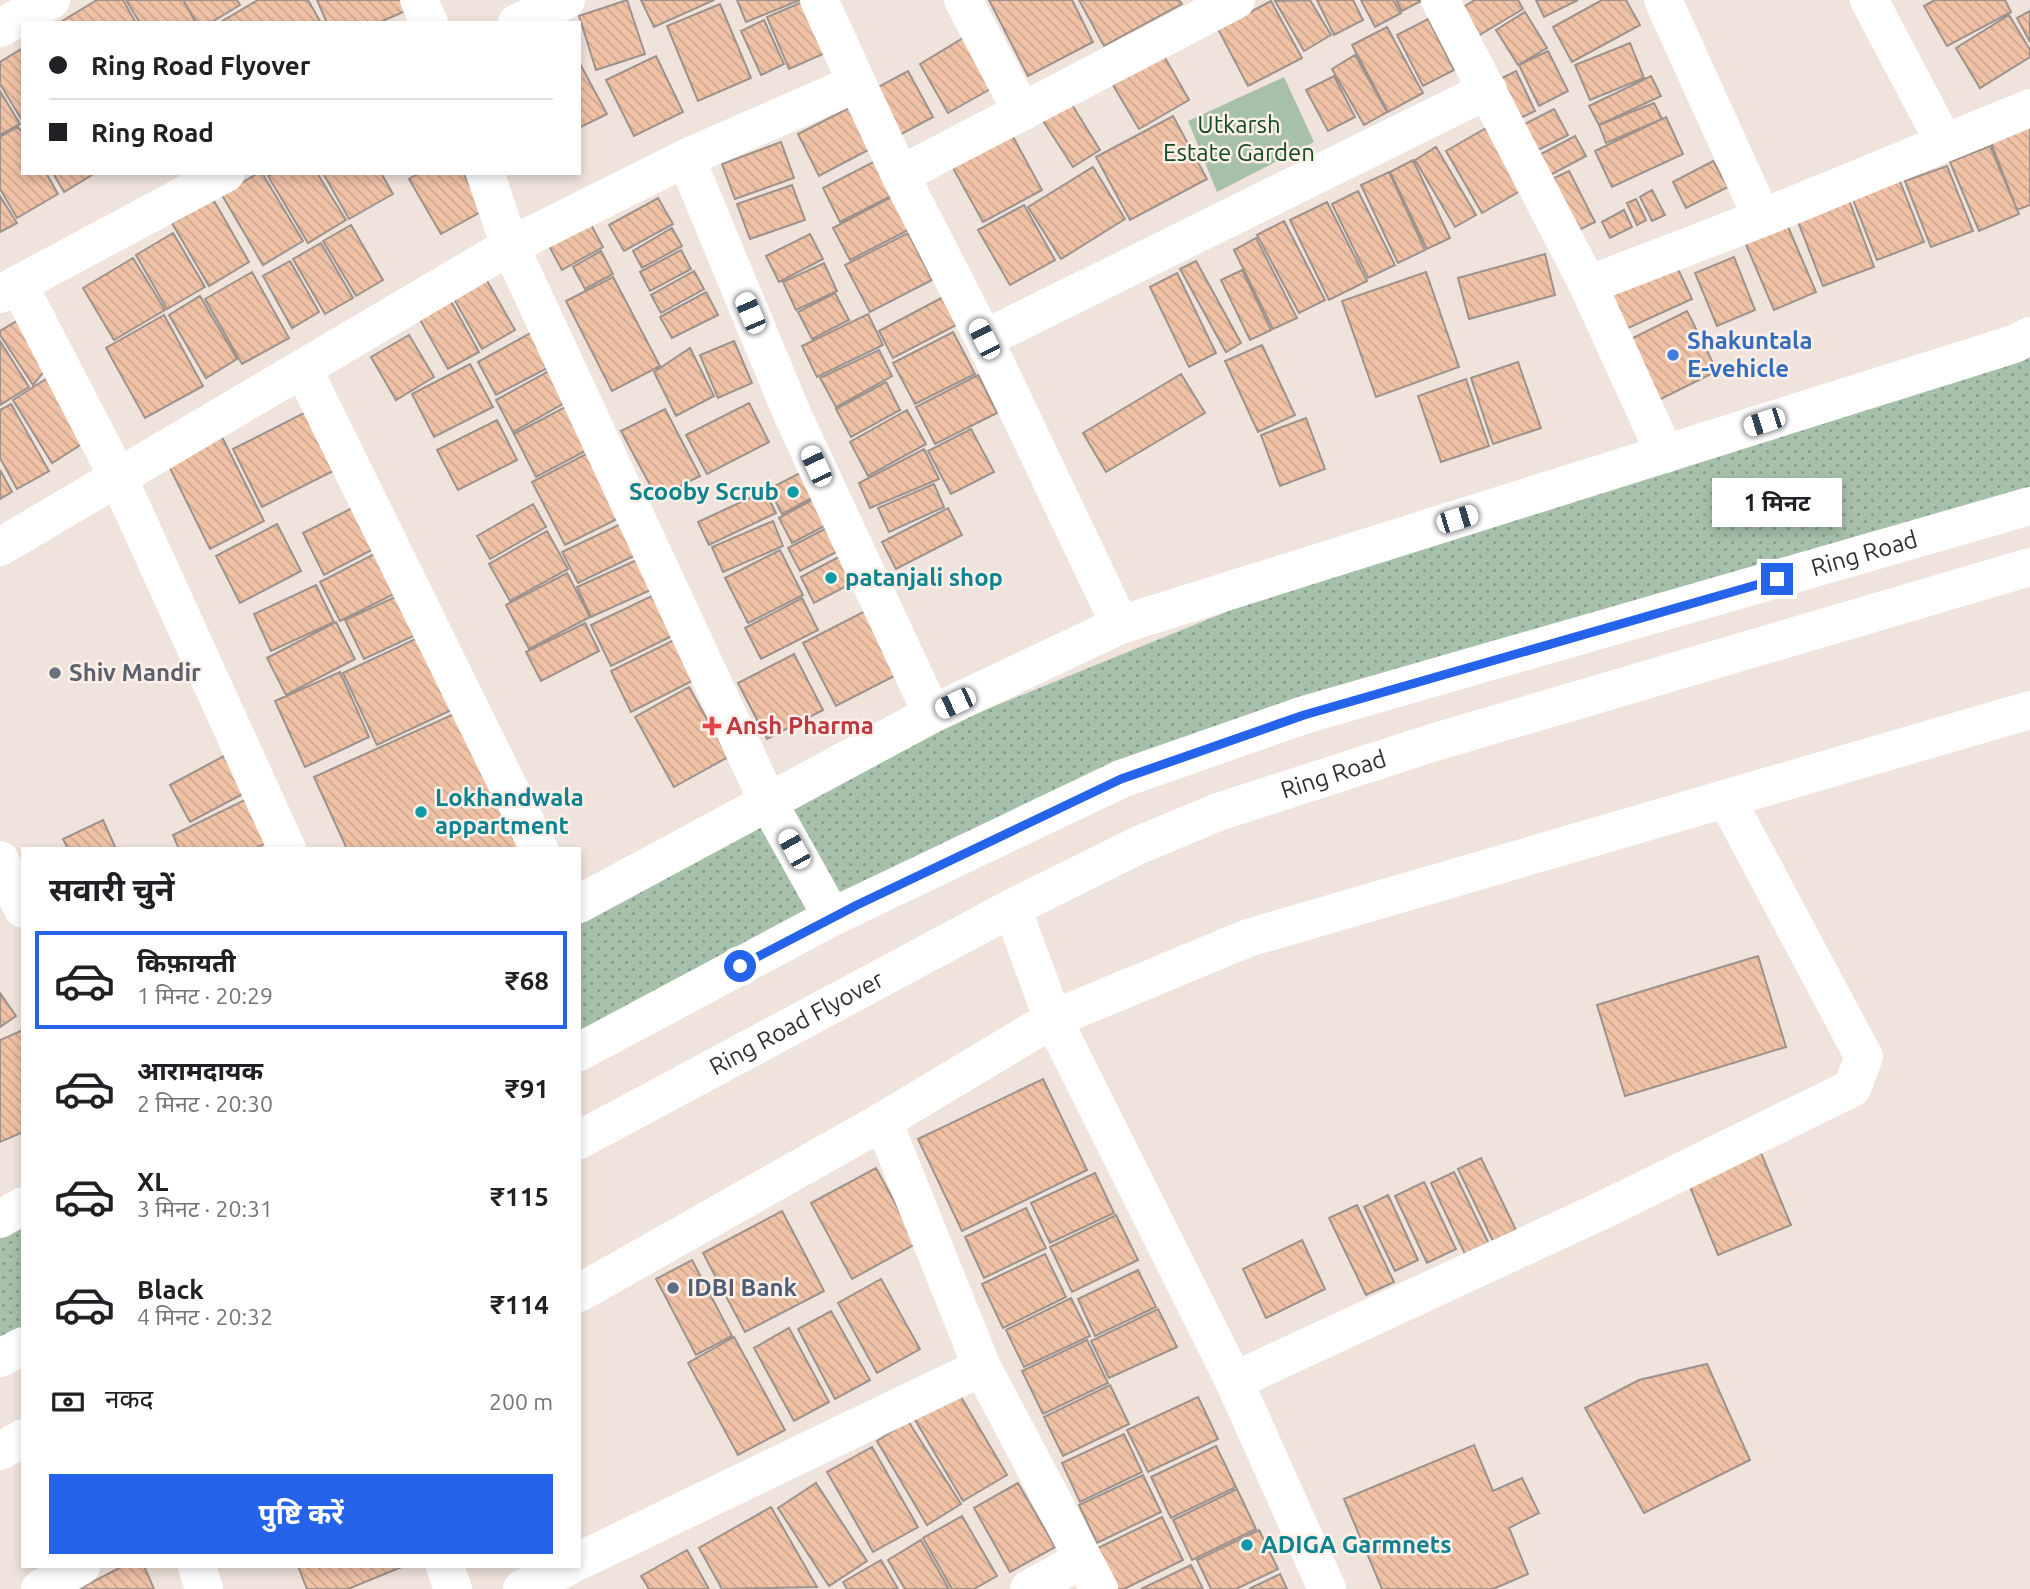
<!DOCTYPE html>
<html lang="hi">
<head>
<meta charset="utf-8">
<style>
  :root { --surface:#fff; --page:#f6f6f6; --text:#202124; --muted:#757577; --line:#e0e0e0; --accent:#2563eb }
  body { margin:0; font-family:Ubuntu,"Noto Sans Devanagari",sans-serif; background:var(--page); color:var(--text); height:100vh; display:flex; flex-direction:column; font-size:26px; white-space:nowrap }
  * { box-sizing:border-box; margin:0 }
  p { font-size:23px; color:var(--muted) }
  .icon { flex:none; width:38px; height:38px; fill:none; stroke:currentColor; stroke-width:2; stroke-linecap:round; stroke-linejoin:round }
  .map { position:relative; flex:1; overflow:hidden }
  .sheet { position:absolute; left:21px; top:847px; width:560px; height:721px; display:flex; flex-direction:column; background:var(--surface); border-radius:0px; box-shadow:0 4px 10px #0003 }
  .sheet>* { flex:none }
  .banner { position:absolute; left:21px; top:21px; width:560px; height:154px; border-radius:0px; box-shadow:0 4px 10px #0003; display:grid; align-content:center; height:154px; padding:0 28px; background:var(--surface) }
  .end { position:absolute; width:32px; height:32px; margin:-16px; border:9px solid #2563eb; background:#fff; box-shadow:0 0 0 4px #fff }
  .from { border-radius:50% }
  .bubble { position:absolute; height:49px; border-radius:0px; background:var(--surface); box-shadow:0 4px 10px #0003; font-size:23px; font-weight:700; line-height:49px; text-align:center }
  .car { position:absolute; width:21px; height:42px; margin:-21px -10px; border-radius:9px; box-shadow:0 0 5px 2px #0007; background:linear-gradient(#fff 24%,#345 0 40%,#fff 0 76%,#345 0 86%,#fff 0) }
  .banner b { display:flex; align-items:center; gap:24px; height:66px; font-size:26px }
  .banner b+b { border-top:2px solid var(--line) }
  .banner i { width:18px; height:18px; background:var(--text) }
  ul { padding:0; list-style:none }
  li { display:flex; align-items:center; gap:21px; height:98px; margin:0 14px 10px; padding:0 14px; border:4px solid transparent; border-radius:0px }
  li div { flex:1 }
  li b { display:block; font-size:26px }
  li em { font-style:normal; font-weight:700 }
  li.current { border-color:var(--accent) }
  li>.icon { width:63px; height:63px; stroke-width:1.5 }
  h2 { padding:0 28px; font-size:32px; line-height:84px }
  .pay { display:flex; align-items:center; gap:18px; height:77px; padding:0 28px; font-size:26px }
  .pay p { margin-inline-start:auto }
  .action { display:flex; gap:14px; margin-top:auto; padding:14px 28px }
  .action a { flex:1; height:80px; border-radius:0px; background:var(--accent); color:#fff; font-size:28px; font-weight:700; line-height:80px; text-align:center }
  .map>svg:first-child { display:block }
</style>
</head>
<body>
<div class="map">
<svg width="2030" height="1589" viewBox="0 0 2030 1589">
  <defs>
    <pattern id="park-dots" width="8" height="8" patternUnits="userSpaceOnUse" patternTransform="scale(1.75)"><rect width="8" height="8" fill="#a7c0a9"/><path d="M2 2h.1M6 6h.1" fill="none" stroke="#899c8a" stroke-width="1.8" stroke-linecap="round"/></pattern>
    <pattern id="building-back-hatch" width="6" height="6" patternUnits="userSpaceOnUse" patternTransform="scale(1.75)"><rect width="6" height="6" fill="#efc2a6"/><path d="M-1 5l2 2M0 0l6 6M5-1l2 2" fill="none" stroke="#cea78f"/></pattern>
  </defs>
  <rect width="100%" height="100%" fill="#efe3db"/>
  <path fill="url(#park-dots)" d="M2030 331V506L1073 799 579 1054V889L685 832 1344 564Z
    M23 1189V1360L0 1373V1201Z"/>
  <path fill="#a7c0a9" d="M1284 77 1314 142 1217 192 1188 121Z"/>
  <path fill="url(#building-back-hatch)" stroke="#9e928c" stroke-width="2" d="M97 0H123L136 23H59Z
    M126 0H183L196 23H140Z
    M183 0H237L240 5 210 23H197Z
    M258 0H308L321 23H219Z
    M317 0H406L410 9 378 23H327Z
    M627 0 645 54 596 70 579 16Z
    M641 0H714L654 27Z
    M737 0H800L746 22Z
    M807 0 832 50 789 69 767 17Z
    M989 0H1072L1093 42 1028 76Z
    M1079 0H1179L1182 4 1104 46Z
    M1310 0 1331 35 1304 51 1275 1Z
    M1317 0H1353L1363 20 1334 35Z
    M1361 0H1393L1401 13 1375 27Z
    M1396 0H1423L1402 11Z
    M1475 0H1518L1523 9 1471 40 1455 12Z
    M1536 0H1578L1544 17Z
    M1602 0H1626L1640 25 1572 62 1553 27Z
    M1935 0H2005L2011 12 1947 46 1924 6Z
    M1271 1 1302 58 1248 86 1218 29Z
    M720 4 751 78 698 101 667 26Z
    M2030 11V42L2017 18Z
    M1525 12 1547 48 1518 65 1496 30Z
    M2009 15 2030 50V57L1980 88 1956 48Z
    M1428 19 1454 70 1423 86 1397 35Z
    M764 20 784 64 761 75 741 31Z
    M1387 27 1423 93 1388 112 1352 45Z
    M965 37 994 87 948 113 920 64Z
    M1630 43 1644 78 1590 100 1575 65Z
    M23 48V122L0 84V62Z
    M1548 51 1568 91 1539 106 1519 65Z
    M1355 55 1387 112 1364 125 1332 69Z
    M656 56 683 112 634 136 606 80Z
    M1164 56 1189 100 1139 129 1113 85Z
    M579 62 607 114 579 128Z
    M908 71 933 117 894 138 869 92Z
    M1516 71 1535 111 1510 123 1490 84Z
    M1334 76 1355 117 1328 131 1306 90Z
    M1651 76 1661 96 1599 125 1589 106Z
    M0 91 20 124 0 135Z
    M1066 95 1100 150 1073 167 1038 113Z
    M1654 103 1662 119 1606 143 1599 125Z
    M849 108 870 149 819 176 798 134Z
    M1554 109 1568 135 1526 156 1513 130Z
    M1173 116 1207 179 1130 220 1096 157Z
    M1666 117 1683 154 1612 187 1595 151Z
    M2030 125V205L2017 210 1990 140Z
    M18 127 23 134V173H46L58 194 17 218 0 189V137Z
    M1486 128 1522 190 1482 213 1446 151Z
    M1012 135 1042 190 983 222 953 168Z
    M1575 136 1586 156 1539 181 1528 161Z
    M781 142 794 178 735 199 722 164Z
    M1990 146 2019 214 1979 231 1950 162Z
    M1436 147 1476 215 1455 227 1415 160Z
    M879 159 897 193 840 222 823 188Z
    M1413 160 1450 238 1427 249 1390 172Z
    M1713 161 1728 187 1686 208 1673 182Z
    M1947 166 1973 231 1931 247 1905 181Z
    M1093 167 1125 219 1061 259 1028 207Z
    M1569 171 1595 222 1565 237 1539 185Z
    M1389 172 1425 250 1398 263 1361 185Z
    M53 173H95L64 192Z
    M258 173H262L303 241 263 265 222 195Z
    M274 173H317L346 220 308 243 268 176Z
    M323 173H381L393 194 349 219Z
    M419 173H463L484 210 441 234 409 179Z
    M1897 174 1924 242 1877 260 1850 192Z
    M792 185 805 220 750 239 737 204Z
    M1652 190 1665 215 1652 221 1640 197Z
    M1358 191 1395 265 1368 278 1332 204Z
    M897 194 914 227 850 260 833 228Z
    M0 196 17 223 0 232Z
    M658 198 673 224 624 251 609 225Z
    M213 199 249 262 209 286 172 223Z
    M1636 199 1646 220 1637 225 1627 203Z
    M1849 200 1874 267 1823 286 1797 219Z
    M1327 202 1367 281 1329 300 1290 220Z
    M1024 205 1055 260 1010 285 978 230Z
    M1624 210 1632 227 1610 238 1602 222Z
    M589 221 603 247 562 270 548 244Z
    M1284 221 1325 300 1299 313 1257 235Z
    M1786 222 1816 292 1774 310 1744 240Z
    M351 225 383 280 356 296 323 241Z
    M672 228 682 246 642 268 633 251Z
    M173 233 205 287 167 309 136 255Z
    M908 233 932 280 870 312 845 265Z
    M810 234 823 259 779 282 766 256Z
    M1256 238 1297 318 1273 329 1234 250Z
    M321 243 353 298 325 314 293 259Z
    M681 250 691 269 650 291 640 272Z
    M601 251 613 274 585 289 573 267Z
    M1545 254 1555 295 1469 319 1458 278Z
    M1672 256 1692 299 1626 329 1606 285Z
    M1734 257 1755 310 1717 326 1695 273Z
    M133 258 165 310 114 340 83 288Z
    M290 261 319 312 292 328 263 276Z
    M1196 261 1241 343 1226 352 1180 269Z
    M824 263 837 291 796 310 783 282Z
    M1242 270 1271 330 1250 340 1221 280Z
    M694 271 704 289 661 313 651 295Z
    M252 272 289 338 242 364 205 299Z
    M482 272 515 330 482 349 449 290Z
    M1426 272 1459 367 1376 397 1342 301Z
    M1177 273 1216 353 1189 367 1150 287Z
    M613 277 660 366 612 391 566 301Z
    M706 292 718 315 672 338 660 317Z
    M835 293 849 320 812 339 798 312Z
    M447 294 479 352 448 369 415 311Z
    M949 294 962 322 893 358 879 331Z
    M200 296 237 359 206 378 169 315Z
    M1687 311 1717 371 1659 400 1629 340Z
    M868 314 883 345 817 377 802 346Z
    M164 315 203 386 145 418 106 348Z
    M25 316 49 365 33 385 0 335V331Z
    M536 330 555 364 496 395 478 362Z
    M953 332 975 374 915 404 893 363Z
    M409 335 434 377 396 400 371 357Z
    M0 341 29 387 0 405Z
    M734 341 752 383 718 398 700 355Z
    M1262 345 1295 415 1258 432 1225 361Z
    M690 348 714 396 676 416 654 372Z
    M879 350 892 376 836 407 820 378Z
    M1518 362 1541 428 1493 444 1471 378Z
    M470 364 493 407 434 437 412 394Z
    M558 366 575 397 513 432 496 400Z
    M54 374 93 437 52 463 13 400Z
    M1181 374 1205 413 1106 472 1083 433Z
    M978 375 997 413 935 444 916 407Z
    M1466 379 1489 446 1441 462 1418 396Z
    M886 382 900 410 851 437 836 409Z
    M749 403 769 442 707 474 686 435Z
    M11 404 49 471 17 489 0 458V410Z
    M569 405 591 448 536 477 514 434Z
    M665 409 700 476 657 498 621 431Z
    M907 410 926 444 868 476 850 442Z
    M306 412 335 470 262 507 233 449Z
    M1306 418 1325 469 1280 486 1261 435Z
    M497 420 517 460 458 490 437 450Z
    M971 429 994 472 951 494 928 451Z
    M222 437 264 521 210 549 168 464Z
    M924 449 939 479 870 508 859 483Z
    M588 453 621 517 565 545 532 482Z
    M0 470 12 492 0 499Z
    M804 471 817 495 782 514 769 489Z
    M934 484 944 507 889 532 878 508Z
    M765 491 776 513 709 545 698 522Z
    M821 495 834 521 792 543 779 518Z
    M362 503 383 544 324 575 303 533Z
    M533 504 546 527 490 559 477 536Z
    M948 508 962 535 896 569 882 542Z
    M773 521 783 546 723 572 712 547Z
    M625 522 640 553 578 583 562 552Z
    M277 524 301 571 240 603 216 556Z
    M834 524 846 547 800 571 788 548Z
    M547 531 568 569 510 601 489 564Z
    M384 549 404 589 340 621 320 582Z
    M780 550 803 595 748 623 725 578Z
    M848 552 862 578 814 603 801 577Z
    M641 558 655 588 591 617 577 587Z
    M567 573 590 617 529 649 506 605Z
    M316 585 334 622 271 651 254 614Z
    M406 592 424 631 364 659 345 620Z
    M656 594 676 634 611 666 591 625Z
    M802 598 818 630 761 659 745 628Z
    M871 608 904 671 836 706 803 643Z
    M336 622 355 659 286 695 267 658Z
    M585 623 599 651 541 681 526 652Z
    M426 634 460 706 377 745 343 673Z
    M674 640 694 680 631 712 611 671Z
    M794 654 823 710 767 739 738 683Z
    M340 672 369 737 305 767 275 701Z
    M689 687 728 757 674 787 635 717Z
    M465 709 522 849H347L314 777Z
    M235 750 256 787 190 822 170 785Z
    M257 794 278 837 254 849H179L173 835Z
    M103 820 116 849H68L63 839Z
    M1758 956 1786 1047 1625 1096 1597 1005Z
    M0 993 16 1016 0 1027Z
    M23 1030V1132L0 1142V1040Z
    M1043 1079 1087 1170 962 1231 918 1139Z
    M1761 1153 1791 1225 1718 1255 1688 1182Z
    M1481 1158 1516 1230 1493 1241 1458 1169Z
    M876 1168 917 1243 852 1279 811 1203Z
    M1454 1172 1490 1246 1467 1258 1431 1183Z
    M1095 1173 1114 1213 1050 1243 1031 1203Z
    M1424 1182 1456 1249 1427 1263 1395 1196Z
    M1388 1195 1418 1260 1395 1271 1364 1207Z
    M1357 1205 1394 1282 1366 1295 1329 1218Z
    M1026 1208 1046 1248 984 1278 965 1237Z
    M782 1211 824 1291 745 1332 703 1253Z
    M1116 1215 1138 1260 1072 1292 1050 1247Z
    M1302 1240 1325 1289 1266 1318 1243 1269Z
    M1045 1254 1066 1297 1003 1328 982 1284Z
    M692 1260 732 1336 696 1355 656 1279Z
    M1138 1270 1156 1307 1095 1336 1078 1299Z
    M881 1279 920 1349 877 1373 838 1303Z
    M1071 1298 1090 1336 1024 1367 1006 1330Z
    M1158 1309 1177 1347 1109 1378 1091 1341Z
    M831 1311 870 1380 835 1399 798 1329Z
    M789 1328 829 1402 794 1421 754 1348Z
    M734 1337 785 1430 738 1455 688 1363Z
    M1087 1340 1108 1383 1043 1414 1022 1371Z
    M1707 1364 1750 1460 1644 1513 1585 1408 1639 1380Z
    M1110 1385 1129 1424 1063 1456 1044 1417Z
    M958 1392 1007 1475 963 1501 914 1418Z
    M1198 1397 1218 1439 1148 1472 1127 1430Z
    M908 1421 961 1504 927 1525 877 1441Z
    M1124 1434 1142 1472 1080 1502 1062 1463Z
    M1474 1445 1493 1491 1522 1478 1539 1513 1509 1528 1528 1574 1493 1589H1382L1344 1499Z
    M1216 1446 1236 1487 1171 1518 1151 1477Z
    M872 1447 918 1527 873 1552 827 1472Z
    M1143 1475 1161 1512 1097 1543 1079 1505Z
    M816 1483 867 1561 829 1586 778 1508Z
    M1018 1483 1055 1547 1010 1572 974 1508Z
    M1237 1489 1256 1529 1192 1560 1173 1520Z
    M771 1507 817 1587 722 1589 699 1548Z
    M962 1516 997 1576 974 1589H952L923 1538Z
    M1162 1517 1183 1560 1124 1589H1115L1096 1549Z
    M1259 1530 1278 1569 1236 1589H1211L1197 1560Z
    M921 1540 949 1589H905L888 1560Z
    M687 1550 709 1589H649L641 1576Z
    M881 1560 898 1589H847L843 1582Z
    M1191 1565 1203 1589H1141Z
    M123 1566H144L154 1589H79Z
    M298 1566H404L348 1589H307Z
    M1280 1574 1287 1589H1249Z"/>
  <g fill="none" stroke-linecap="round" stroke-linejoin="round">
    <path stroke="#fff" stroke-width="38" d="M419 0 429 23
      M819 0 857 83 686 158 793 416 932 714
      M963 0 1022 112
      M1440 0 1588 285 1665 454
      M1869 0 1944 142
      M517 23 566 0
      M0 28 51 0
      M857 83 900 175 984 339 1120 625
      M485 173 510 246 769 804 832 917
      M900 175 1236 0
      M1762 218 2030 108
      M18 284 117 475 287 849
      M1588 285 1762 218 1663 0
      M0 294 226 173
      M984 339 1488 90
      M303 369 539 849
      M0 547 510 246 686 158
      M0 860 23 909
      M1053 1019 1234 1381 1327 1589
      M883 1121 982 1367 1099 1589
      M1234 1381 1605 1209 1852 1088 1864 1057 1727 800
      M579 1561 982 1367
      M197 1566 204 1589
      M445 1566 453 1589
      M522 1589 569 1566
      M1029 1589 1083 1559"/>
    <path stroke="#fff" stroke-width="38" d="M579 904 932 714 1120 625 2014 344 2030 336
      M1012 908 1053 1019
      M0 1219 23 1206
      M579 1293 883 1121 1053 1019 1248 938 2030 710
      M40 1589 81 1566"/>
    <g stroke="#fff" stroke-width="38">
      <path id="s1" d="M579 1052 832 917 1121 779 1304 715 2030 506"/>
      <path id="s2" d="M579 1140 1012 908 1139 845 1218 812 1435 742 2030 567"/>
      <path d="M0 1358 23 1346"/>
      <path d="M0 1451 23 1438"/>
    </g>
  </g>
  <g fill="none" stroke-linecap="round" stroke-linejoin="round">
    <path stroke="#2563eb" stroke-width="9" d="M740 966 857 905 1121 779 1304 715 1777 579"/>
  </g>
  <circle fill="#3f7fe0" stroke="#fdf0e9" stroke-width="2.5" cx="1673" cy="355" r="7"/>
  <g fill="#0f9aa8" stroke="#fdf0e9" stroke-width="2.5">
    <circle cx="793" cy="492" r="7"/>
    <circle cx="831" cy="578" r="7"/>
    <circle cx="421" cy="812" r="7"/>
    <circle cx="1247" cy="1545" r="7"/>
  </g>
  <circle fill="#6b7280" stroke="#fdf0e9" stroke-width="2.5" cx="55" cy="673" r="7"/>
  <path fill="#e0444e" stroke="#fdf0e9" stroke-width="2.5" d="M708.5 715.5h7v7h7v7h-7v7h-7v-7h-7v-7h7z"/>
  <circle fill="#5c6f8a" stroke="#fdf0e9" stroke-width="2.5" cx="673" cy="1288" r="7"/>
  <g text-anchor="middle" stroke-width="5" stroke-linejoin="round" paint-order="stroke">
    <g font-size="24" fill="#134b1e" stroke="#fdf0e9">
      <text x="1239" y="133">Utkarsh<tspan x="1239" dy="28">Estate Garden</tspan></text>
    </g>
    <g font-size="24" font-weight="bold" fill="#366cbe" stroke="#fdf0e9" text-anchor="start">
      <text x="1687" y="349">Shakuntala<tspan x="1687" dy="28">E-vehicle</tspan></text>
    </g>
    <g font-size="24" font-weight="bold" fill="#0d838f" stroke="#fdf0e9" text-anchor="start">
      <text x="779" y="500" text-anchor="end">Scooby Scrub</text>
      <text x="845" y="586">patanjali shop</text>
      <text x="435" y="806">Lokhandwala<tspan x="435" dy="28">appartment</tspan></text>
      <text x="1261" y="1553">ADIGA Garmnets</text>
    </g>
    <g font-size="24" fill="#35302d" stroke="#fdf0e9">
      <text dy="8" stroke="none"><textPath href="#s1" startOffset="1384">Ring Road</textPath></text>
      <text dy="8" stroke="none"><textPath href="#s2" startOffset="840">Ring Road</textPath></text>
      <text dy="8" stroke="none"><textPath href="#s2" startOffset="247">Ring Road Flyover</textPath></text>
    </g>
    <g font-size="24" font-weight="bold" fill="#5b616d" stroke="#fdf0e9" text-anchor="start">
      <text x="69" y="681">Shiv Mandir</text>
    </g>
    <g font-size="24" font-weight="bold" fill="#be3a42" stroke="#fdf0e9" text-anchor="start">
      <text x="726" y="734">Ansh Pharma</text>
    </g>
    <g font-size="24" font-weight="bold" fill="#4e5e75" stroke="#fdf0e9" text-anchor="start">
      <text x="687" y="1296">IDBI Bank</text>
    </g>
  </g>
</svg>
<i class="end from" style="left:740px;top:966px"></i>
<i class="end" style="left:1777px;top:579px"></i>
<div class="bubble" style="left:1712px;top:478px;width:130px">1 मिनट</div>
<i class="car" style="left:750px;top:313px;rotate:337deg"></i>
<i class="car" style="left:984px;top:339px;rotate:333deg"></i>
<i class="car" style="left:1764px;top:422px;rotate:252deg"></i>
<i class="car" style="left:816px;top:466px;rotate:335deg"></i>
<i class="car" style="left:1457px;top:519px;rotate:73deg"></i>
<i class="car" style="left:955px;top:703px;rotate:245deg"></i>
<i class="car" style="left:794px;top:849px;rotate:331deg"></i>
<div class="banner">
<b><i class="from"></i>Ring Road Flyover</b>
<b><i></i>Ring Road</b>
</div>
<section class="sheet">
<h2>सवारी चुनें</h2>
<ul>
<li class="current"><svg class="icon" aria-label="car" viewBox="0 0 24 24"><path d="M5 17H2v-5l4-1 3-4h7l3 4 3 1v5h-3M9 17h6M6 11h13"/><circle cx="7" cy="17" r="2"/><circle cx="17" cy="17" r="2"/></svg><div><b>किफ़ायती</b><p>1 मिनट · 20:29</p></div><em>₹68</em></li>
<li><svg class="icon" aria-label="car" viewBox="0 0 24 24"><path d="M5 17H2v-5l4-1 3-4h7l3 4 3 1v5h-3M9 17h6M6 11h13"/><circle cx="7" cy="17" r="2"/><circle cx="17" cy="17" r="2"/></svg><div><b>आरामदायक</b><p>2 मिनट · 20:30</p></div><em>₹91</em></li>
<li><svg class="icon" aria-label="car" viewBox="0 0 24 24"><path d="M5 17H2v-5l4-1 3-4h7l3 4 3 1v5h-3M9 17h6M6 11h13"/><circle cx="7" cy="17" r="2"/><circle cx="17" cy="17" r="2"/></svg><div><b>XL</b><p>3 मिनट · 20:31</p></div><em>₹115</em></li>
<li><svg class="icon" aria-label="car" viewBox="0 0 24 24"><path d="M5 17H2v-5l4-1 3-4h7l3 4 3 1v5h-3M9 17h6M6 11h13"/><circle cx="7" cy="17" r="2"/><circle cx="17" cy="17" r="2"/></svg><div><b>Black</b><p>4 मिनट · 20:32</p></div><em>₹114</em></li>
</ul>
<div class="pay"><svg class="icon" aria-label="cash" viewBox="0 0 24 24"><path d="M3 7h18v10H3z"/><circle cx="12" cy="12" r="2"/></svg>नकद<p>200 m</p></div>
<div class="action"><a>पुष्टि करें</a></div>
</section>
</div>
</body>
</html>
